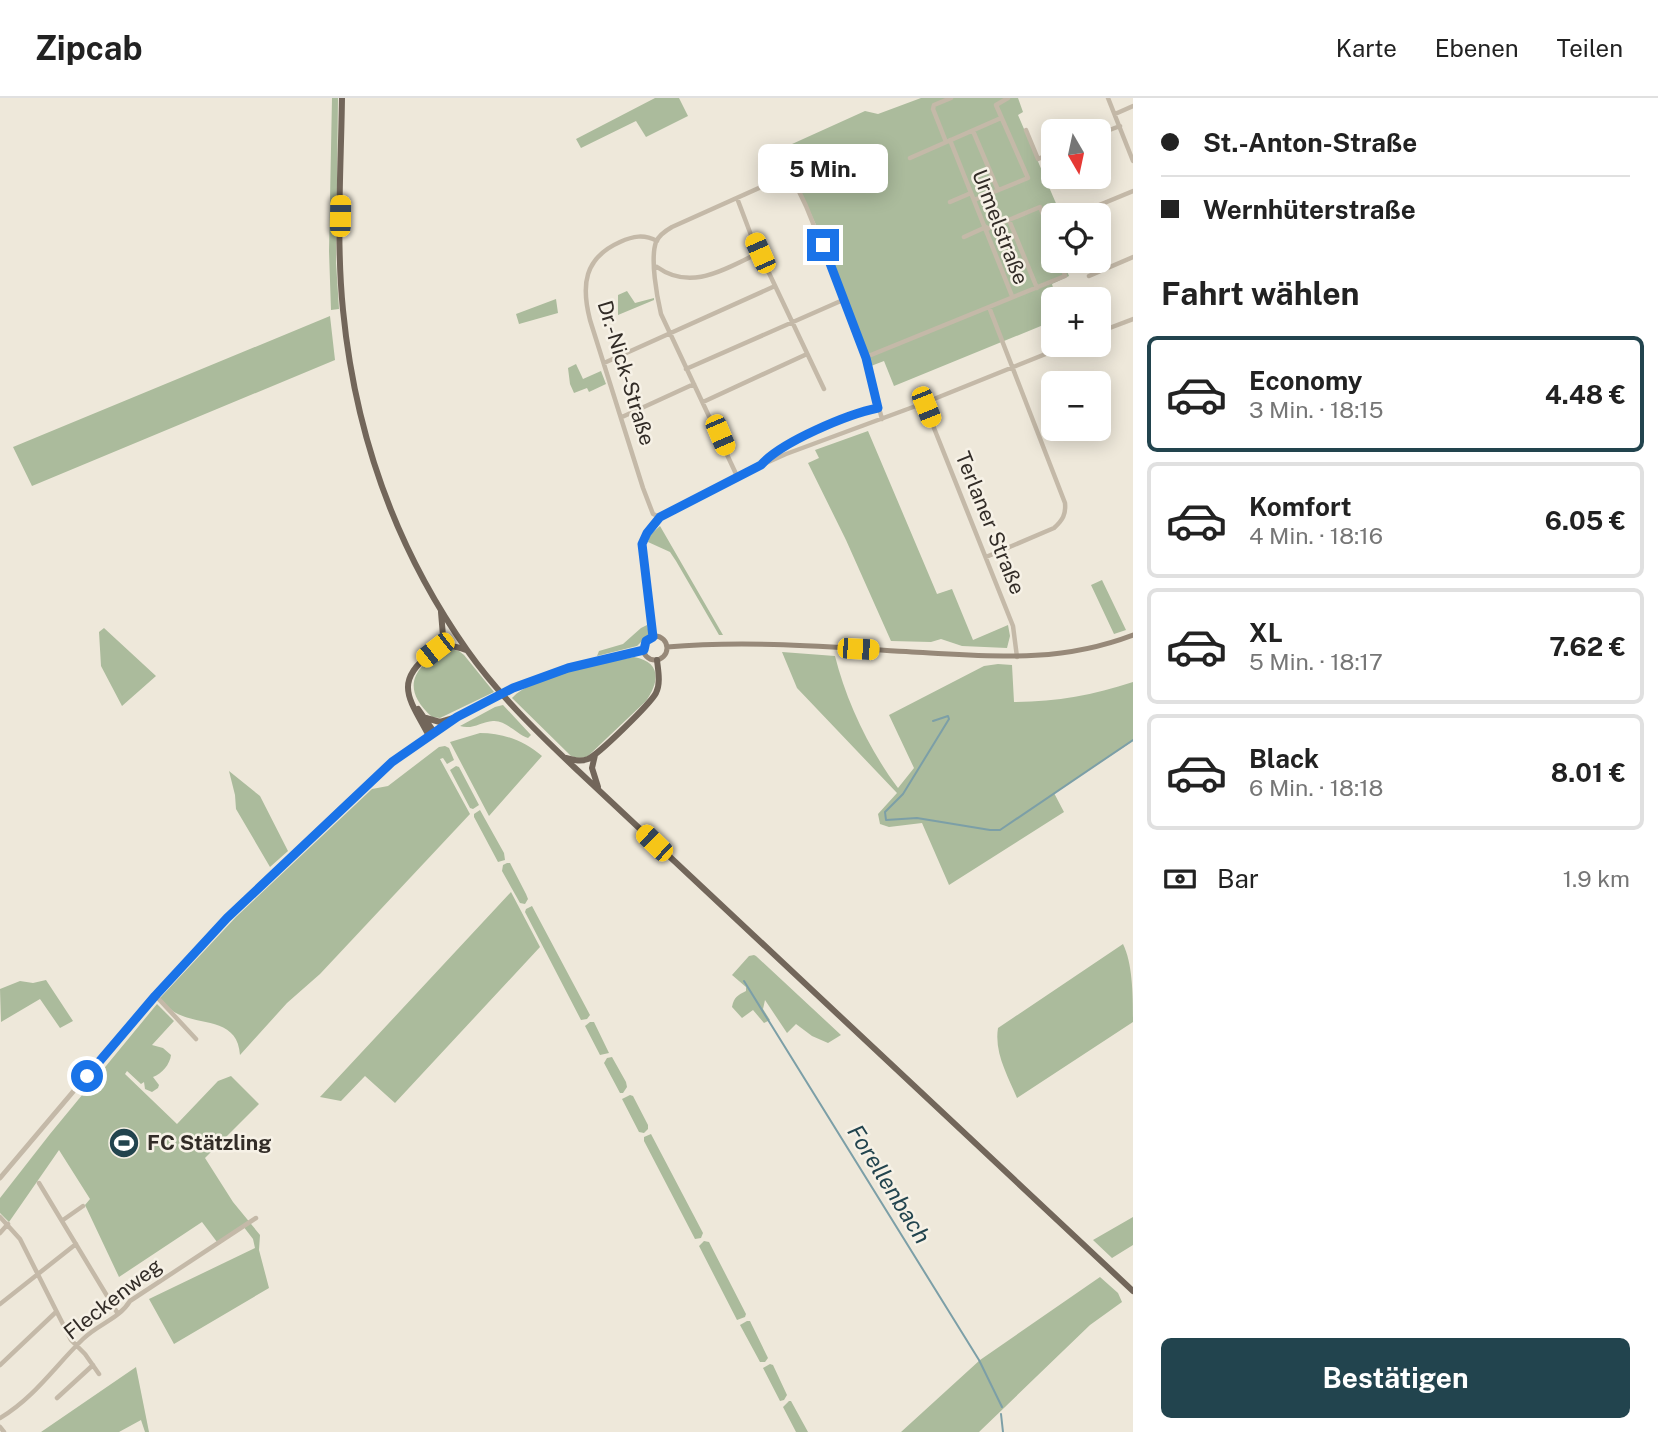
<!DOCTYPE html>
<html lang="de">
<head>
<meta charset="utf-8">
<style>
  :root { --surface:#fff; --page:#f6f6f6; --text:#222; --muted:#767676; --line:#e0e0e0; --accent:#22444e }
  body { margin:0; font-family:"Public Sans",sans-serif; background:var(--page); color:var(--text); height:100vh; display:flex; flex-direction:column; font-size:26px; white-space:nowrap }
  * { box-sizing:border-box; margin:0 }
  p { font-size:23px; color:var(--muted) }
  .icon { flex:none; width:38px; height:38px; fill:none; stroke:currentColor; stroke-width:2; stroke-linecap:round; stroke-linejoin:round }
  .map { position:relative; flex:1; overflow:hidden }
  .panel { display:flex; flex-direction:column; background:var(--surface); width:525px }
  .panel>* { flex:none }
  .banner { display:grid; align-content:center; height:154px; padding:0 28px; background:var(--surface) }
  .needle { width:46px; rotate:171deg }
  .buttons { position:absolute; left:1041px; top:21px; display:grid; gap:14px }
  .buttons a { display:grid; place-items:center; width:70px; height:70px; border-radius:10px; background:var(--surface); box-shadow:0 4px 18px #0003; font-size:35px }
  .end { position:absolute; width:32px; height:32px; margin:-16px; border:9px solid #1a73e8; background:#fff; box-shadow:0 0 0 4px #fff }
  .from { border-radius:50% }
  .bubble { position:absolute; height:49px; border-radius:10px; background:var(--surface); box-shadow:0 4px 18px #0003; font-size:23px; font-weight:700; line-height:49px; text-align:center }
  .car { position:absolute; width:21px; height:42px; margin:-21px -10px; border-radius:9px; box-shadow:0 0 5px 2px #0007; background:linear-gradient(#f5c518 24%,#345 0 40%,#f5c518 0 76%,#345 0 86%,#f5c518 0) }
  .banner b { display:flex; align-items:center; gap:24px; height:66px; font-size:26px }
  .banner b+b { border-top:2px solid var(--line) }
  .banner i { width:18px; height:18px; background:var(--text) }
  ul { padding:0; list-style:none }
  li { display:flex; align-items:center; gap:21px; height:116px; margin:0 14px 10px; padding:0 14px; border:4px solid var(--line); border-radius:10px }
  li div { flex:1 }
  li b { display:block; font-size:26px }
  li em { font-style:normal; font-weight:700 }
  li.current { border-color:var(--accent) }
  li>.icon { width:63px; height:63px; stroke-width:1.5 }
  h2 { padding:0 28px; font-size:32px; line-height:84px }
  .pay { display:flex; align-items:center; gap:18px; height:77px; padding:0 28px; font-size:26px }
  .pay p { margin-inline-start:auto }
  .button { display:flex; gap:14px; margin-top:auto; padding:14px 28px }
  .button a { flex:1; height:80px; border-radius:10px; background:var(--accent); color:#fff; font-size:28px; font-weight:700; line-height:80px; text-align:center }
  header { display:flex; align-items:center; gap:42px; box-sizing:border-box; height:98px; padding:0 35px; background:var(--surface); border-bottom:2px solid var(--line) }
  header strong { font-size:33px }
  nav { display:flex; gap:38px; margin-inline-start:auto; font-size:24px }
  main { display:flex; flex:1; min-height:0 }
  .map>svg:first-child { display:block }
</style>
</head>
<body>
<header>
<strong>Zipcab</strong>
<nav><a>Karte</a><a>Ebenen</a><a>Teilen</a></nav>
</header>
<main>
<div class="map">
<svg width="1133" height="1334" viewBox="0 0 1133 1334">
  <rect width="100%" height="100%" fill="#eee8da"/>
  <path fill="#abbb9c" d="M332 0H338L336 164 339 211 331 212 329 153Z
    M655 0H679L688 18 646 39 636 23 581 50 576 41Z
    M921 0H1018L1023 14 1018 17 1061 117H1054V163H1063L1069 178 1052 186 1056 201H1054L1053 223 894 288 884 263 871 268 822 140 781 51 865 13 878 16Z
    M627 193 635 205 654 200V202L618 217V197Z
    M556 201 558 215 519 226 516 216Z
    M330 218 335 262 32 388 13 349Z
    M576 266 583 281 601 273 606 286 589 294 587 290 574 295 570 286 568 270Z
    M868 333 937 496 952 491 973 542 1008 527 1010 538 1007 550 962 548 941 541 931 544 891 543 846 442 808 365 819 360 815 352Z
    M660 428 723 537H719L676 463 670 454 648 444 650 437Z
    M1102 482 1126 532 1114 536 1091 487Z
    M647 527 649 536 637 548 597 558 599 553 623 546 641 530Z
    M104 530 156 578 122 608 101 568 99 534Z
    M447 550 459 553 464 557 494 594 440 620 432 619C400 590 413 569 447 550Z
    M782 554 835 558C846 603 870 653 898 690L914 670 889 617 984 568 998 566 1012 567 1014 604C1056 604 1093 597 1133 584V643L1054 695 1064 714 949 787 922 725 889 729 880 726 878 716 897 695 797 590Z
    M634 559C661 564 660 583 646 603L587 659 578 660 571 658 512 600C533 577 602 565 634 559Z
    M503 607 531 637 528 640C516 636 506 622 493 623 481 624 472 632 460 628L495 609Z
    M480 635C504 635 524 643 542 658L489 718 450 644Z
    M445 648 449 650 454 662 447 666 443 660 440 661 470 716 320 876 287 905 240 957C238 919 199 928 176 915 170 912 165 905 160 900L236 819 372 691 388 688 439 649Z
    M456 668 459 669 479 707 473 711 470 710 450 672Z
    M229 673 260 698 288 753 270 769 236 711 235 697Z
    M480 712 504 755 505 762 498 764 474 719V716Z
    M507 765H510L526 796 528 801 525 806 520 805 502 773 503 767Z
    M511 794 540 849 395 1005 365 978 341 1003 320 999Z
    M532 808 590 917 587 921 581 922 525 814 526 811Z
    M1123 846C1133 866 1133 900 1133 924L1017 1000C1008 978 994 955 998 930Z
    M754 857 756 858 841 937 828 945 812 938 796 926 787 935 765 902 763 911 770 922 764 925 753 912 742 920 732 909C734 899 738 897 746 893V889L732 877 749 858Z
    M46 882 73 923 60 930 40 901 1 924 0 891 20 883 33 885Z
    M157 906 174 923 152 947 163 950 171 957C170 966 162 976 153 979L159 987 158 990 152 994 145 991 144 984 141 986 127 973 125 976 177 1026 218 983 231 978 259 1006 205 1060 233 1104 260 1137 259 1152 269 1190 174 1246 149 1201 255 1150 253 1141 243 1128 217 1144 202 1124 119 1179 85 1107 90 1101 59 1052 9 1124 0 1115V1100L50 1036Z
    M590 924H594L609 955 600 957 585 928Z
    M612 959 626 984 627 989 623 995H620L604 965 607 960Z
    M630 997 633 998 648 1027V1031L644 1035 639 1034 622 1001Z
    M651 1036 703 1135 701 1140 695 1141 644 1043V1039Z
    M1133 1119V1147L1112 1160 1093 1142Z
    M704 1143 709 1144 746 1216 745 1219 737 1222 699 1148Z
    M1100 1179 1118 1195 1122 1204 1090 1227 979 1334H901L980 1262Z
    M747 1223H750L768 1260 765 1264H760L740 1227Z
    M770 1266 773 1267 787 1297 784 1302 780 1303 763 1270Z
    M136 1269 149 1334H145L141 1322 119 1334H41Z
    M789 1303H791L808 1334H796L783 1309Z"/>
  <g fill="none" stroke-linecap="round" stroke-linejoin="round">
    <path stroke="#7c9fa7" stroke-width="2" d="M933 623 948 618 949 621 903 696 885 714 886 722 917 720 990 732H1000L1133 642
      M744 883 979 1262 1002 1309
      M1001 1316 1003 1334"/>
    <path stroke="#c4b9a8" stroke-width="4.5" d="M1108 0 1133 63
      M1115 16 1133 8
      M1026 32 1038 61 1054 54
      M973 33 998 92
      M1099 36 1120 28
      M950 42 1012 198
      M946 44 933 11 934 7 951 0
      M782 58 806 108 861 244 882 321
      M910 60 1001 20
      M737 100 751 137 824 291
      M974 102 1028 80 996 7 1008 0
      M950 104 971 95
      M1080 115 1133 93
      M1009 122 1037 190
      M987 131 1040 109 1054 144
      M964 139 986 129
      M657 143C644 136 633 138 620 144 584 160 581 187 590 222L643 390 653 416 660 419
      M657 169C692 194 726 170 759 155
      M1089 178 1133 159
      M1099 234 1133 221
      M866 259 1065 178 1061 163
      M604 265 775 188
      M686 271 843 202
      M703 304 807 256
      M924 305 1013 528 1017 559
      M622 319 694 286
      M763 365C781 344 850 316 878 310
      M737 378 661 216C657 199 650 161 656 144 659 137 665 133 672 129L790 76
      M986 459 1054 430C1063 422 1066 416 1065 405L989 209
      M653 539 642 446 647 435 660 419 737 378 786 356 924 305 1068 247
      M155 897 196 941
      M39 1085 118 1216
      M0 1119 20 1141 71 1242 85 1256 99 1276
      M63 1122 83 1108
      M0 1135 8 1126
      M0 1206 76 1146
      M0 1267 56 1214
      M57 1300 93 1267
      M0 1320C34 1300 55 1268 83 1241 98 1226 119 1221 130 1203L256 1120
      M0 1329 4 1334"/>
    <path stroke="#c4b9a8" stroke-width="5" d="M0 1080 155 897 227 820 347 704 392 664 429 638"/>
    <path stroke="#978979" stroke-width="5" d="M643 550a12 12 0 1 1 24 0a12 12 0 1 1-24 0Z
      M667 549C749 542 830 549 912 554 991 558 1057 566 1133 537
      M430 636C496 591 567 569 644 552"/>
    <path stroke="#72665a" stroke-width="6" d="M342 0C341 70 336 142 343 212 355 335 396 451 467 552 498 596 536 633 574 669L1133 1193
      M436 551 443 538 441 514
      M418 611 434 634
      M426 620 440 624 457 619
      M429 638C411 603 392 585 430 556 443 547 451 546 466 552
      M595 657 592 670 598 689
      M566 660C574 662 580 664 588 661 599 656 650 606 656 595 661 585 658 572 657 562"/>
  </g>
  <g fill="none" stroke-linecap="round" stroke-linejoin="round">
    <path stroke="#1a73e8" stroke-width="9" d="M87 978 155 898 227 820 392 664 457 619 513 590 568 570 644 552 646 543 653 539 642 446 647 435 660 419 761 367C781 344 848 316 878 310L866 260 823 147"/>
  </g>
  <defs>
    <g id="stadium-disc" transform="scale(1.575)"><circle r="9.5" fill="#22444e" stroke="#f6f1e6"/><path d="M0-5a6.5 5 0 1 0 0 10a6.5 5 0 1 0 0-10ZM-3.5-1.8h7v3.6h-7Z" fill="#fff"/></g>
  </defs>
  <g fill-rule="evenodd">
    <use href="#stadium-disc" x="124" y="1045"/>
  </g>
  <g text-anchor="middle" stroke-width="5" stroke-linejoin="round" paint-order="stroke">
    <g font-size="21" fill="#322c27" stroke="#f6f1e6">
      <text transform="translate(1000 129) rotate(69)" y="7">Urmelstraße</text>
      <text transform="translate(626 275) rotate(73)" y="7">Dr.-Nick-Straße</text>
      <text transform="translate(990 425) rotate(68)" y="7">Terlaner Straße</text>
      <text transform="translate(113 1201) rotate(-38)" y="7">Fleckenweg</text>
    </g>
    <g font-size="21" font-weight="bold" fill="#322c27" stroke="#f6f1e6" text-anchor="start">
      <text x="147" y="1052">FC Stätzling</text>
    </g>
    <g font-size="23" font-style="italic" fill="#22444e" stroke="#f6f1e6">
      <text transform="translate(889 1086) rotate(58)" y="8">Forellenbach</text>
    </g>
  </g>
</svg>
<div class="buttons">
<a><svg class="needle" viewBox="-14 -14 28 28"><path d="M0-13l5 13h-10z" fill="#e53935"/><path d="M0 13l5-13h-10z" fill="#767676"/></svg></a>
<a><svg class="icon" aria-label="locate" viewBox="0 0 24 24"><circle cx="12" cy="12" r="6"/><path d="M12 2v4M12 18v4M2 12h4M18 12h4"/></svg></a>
<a>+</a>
<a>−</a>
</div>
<i class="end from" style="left:87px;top:978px"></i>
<i class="end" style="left:823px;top:147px"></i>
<div class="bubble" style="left:758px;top:46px;width:130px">5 Min.</div>
<i class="car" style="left:340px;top:118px;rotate:1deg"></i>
<i class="car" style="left:760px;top:155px;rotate:336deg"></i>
<i class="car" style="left:926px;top:309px;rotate:158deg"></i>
<i class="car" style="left:720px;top:337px;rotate:157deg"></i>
<i class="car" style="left:858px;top:551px;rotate:93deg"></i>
<i class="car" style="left:435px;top:552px;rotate:232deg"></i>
<i class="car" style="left:654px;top:745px;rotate:314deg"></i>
</div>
<section class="panel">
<div class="banner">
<b><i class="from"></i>St.-Anton-Straße</b>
<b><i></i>Wernhüterstraße</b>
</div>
<h2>Fahrt wählen</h2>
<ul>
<li class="current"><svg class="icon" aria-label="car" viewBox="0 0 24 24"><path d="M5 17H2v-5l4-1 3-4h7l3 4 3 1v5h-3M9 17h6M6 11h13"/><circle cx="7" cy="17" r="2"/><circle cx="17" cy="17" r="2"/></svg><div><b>Economy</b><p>3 Min. · 18:15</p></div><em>4.48 €</em></li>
<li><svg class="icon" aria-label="car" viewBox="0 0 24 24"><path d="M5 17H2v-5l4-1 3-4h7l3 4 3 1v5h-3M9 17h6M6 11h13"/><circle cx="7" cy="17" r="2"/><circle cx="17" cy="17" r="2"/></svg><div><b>Komfort</b><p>4 Min. · 18:16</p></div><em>6.05 €</em></li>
<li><svg class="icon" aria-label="car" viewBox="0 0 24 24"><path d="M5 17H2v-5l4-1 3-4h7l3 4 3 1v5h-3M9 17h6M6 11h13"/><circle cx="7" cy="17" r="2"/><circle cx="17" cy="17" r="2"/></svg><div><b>XL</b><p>5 Min. · 18:17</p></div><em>7.62 €</em></li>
<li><svg class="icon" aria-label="car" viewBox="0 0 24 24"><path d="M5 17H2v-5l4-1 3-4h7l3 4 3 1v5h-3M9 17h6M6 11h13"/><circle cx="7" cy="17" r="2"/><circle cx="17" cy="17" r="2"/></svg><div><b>Black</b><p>6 Min. · 18:18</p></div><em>8.01 €</em></li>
</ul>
<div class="pay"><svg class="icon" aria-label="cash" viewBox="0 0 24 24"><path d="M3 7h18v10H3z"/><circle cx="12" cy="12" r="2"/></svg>Bar<p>1.9 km</p></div>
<div class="button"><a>Bestätigen</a></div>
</section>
</main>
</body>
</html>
